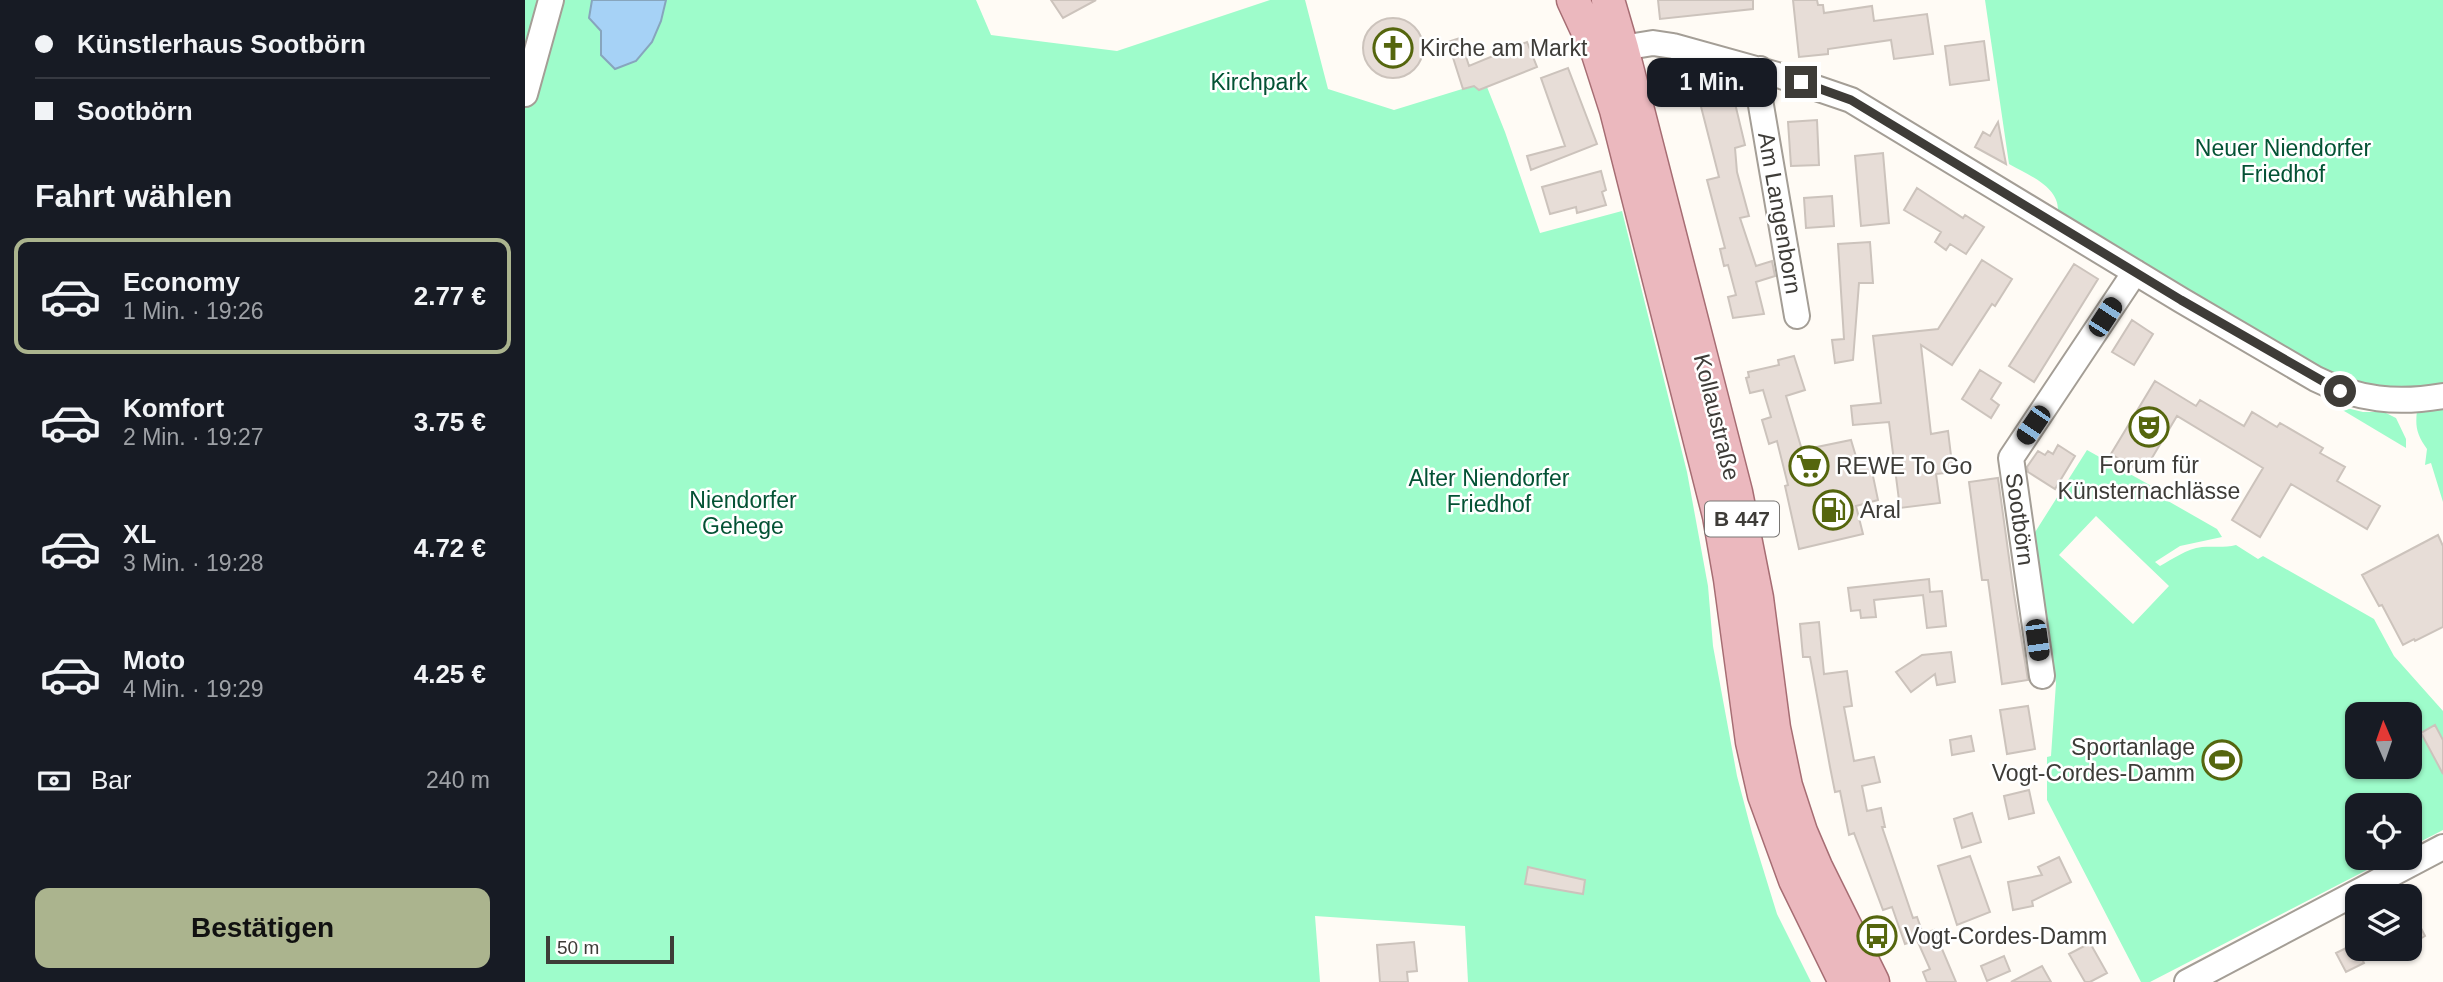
<!DOCTYPE html>
<html lang="de">
<head>
<meta charset="utf-8">
<style>
  :root { --surface:#171b24; --page:#20242c; --text:#f1f3f6; --muted:#9ea1a6; --line:#363941; --accent:#abb48e }
  body { margin:0; font-family:Arial,sans-serif; background:var(--page); color:var(--text); height:100vh; display:flex; flex-direction:column; font-size:26px; white-space:nowrap }
  * { box-sizing:border-box; margin:0 }
  p { font-size:23px; color:var(--muted) }
  .icon { flex:none; width:38px; height:38px; fill:none; stroke:currentColor; stroke-width:2; stroke-linecap:round; stroke-linejoin:round }
  .map { position:relative; flex:1; overflow:hidden }
  .details { display:flex; flex-direction:column; background:var(--surface); width:525px }
  .details>* { flex:none }
  .banner { display:grid; align-content:center; height:154px; padding:0 35px; background:var(--surface) }
  .needle { width:46px; rotate:358deg }
  .buttons { position:absolute; left:1820px; top:702px; display:grid; gap:14px }
  .buttons a { display:grid; place-items:center; width:77px; height:77px; border-radius:14px; background:var(--surface); box-shadow:0 2px 5px #0004; font-size:35px }
  .scale { position:absolute; left:21px; bottom:18px; width:128px; box-sizing:border-box; padding-left:7px; border:4px solid #3e3c38; border-top:0; font-size:19px; line-height:24px; white-space:nowrap; color:#3e3c38; -webkit-text-stroke:5px #fff; paint-order:stroke }
  .end { position:absolute; width:32px; height:32px; margin:-16px; border:9px solid #3e3c38; background:#fff; box-shadow:0 0 0 4px #fff }
  .from { border-radius:50% }
  .bubble { position:absolute; height:49px; border-radius:14px; background:var(--surface); box-shadow:0 2px 5px #0004; font-size:23px; font-weight:800; line-height:49px; text-align:center }
  .car { position:absolute; width:21px; height:42px; margin:-21px -10px; border-radius:9px; box-shadow:0 0 5px 2px #0007; background:linear-gradient(#222 24%,#8ab4d8 0 40%,#222 0 76%,#8ab4d8 0 86%,#222 0) }
  .banner b { display:flex; align-items:center; gap:24px; height:66px; font-size:26px }
  .banner b+b { border-top:2px solid var(--line) }
  .banner i { width:18px; height:18px; background:var(--text) }
  ul { padding:0; list-style:none }
  li { display:flex; align-items:center; gap:21px; height:116px; margin:0 14px 10px; padding:0 21px; border:4px solid transparent; border-radius:14px }
  li div { flex:1 }
  li b { display:block; font-size:26px }
  li em { font-style:normal; font-weight:800 }
  li.active { border-color:var(--accent) }
  li>.icon { width:63px; height:63px; stroke-width:1.5 }
  h2 { padding:0 35px; font-size:32px; line-height:84px }
  .pay { display:flex; align-items:center; gap:18px; height:77px; padding:0 35px; font-size:26px }
  .pay p { margin-inline-start:auto }
  .button { display:flex; gap:14px; margin-top:auto; padding:14px 35px }
  .button a { flex:1; height:80px; border-radius:14px; background:var(--accent); color:#111; font-size:28px; font-weight:800; line-height:80px; text-align:center }
  main { display:flex; flex:1; min-height:0 }
  .map>svg:first-child { display:block }
</style>
</head>
<body>
<main>
<section class="details">
<div class="banner">
<b><i class="from"></i>Künstlerhaus Sootbörn</b>
<b><i></i>Sootbörn</b>
</div>
<h2>Fahrt wählen</h2>
<ul>
<li class="active"><svg class="icon" aria-label="car" viewBox="0 0 24 24"><path d="M5 17H2v-5l4-1 3-4h7l3 4 3 1v5h-3M9 17h6M6 11h13"/><circle cx="7" cy="17" r="2"/><circle cx="17" cy="17" r="2"/></svg><div><b>Economy</b><p>1 Min. · 19:26</p></div><em>2.77 €</em></li>
<li><svg class="icon" aria-label="car" viewBox="0 0 24 24"><path d="M5 17H2v-5l4-1 3-4h7l3 4 3 1v5h-3M9 17h6M6 11h13"/><circle cx="7" cy="17" r="2"/><circle cx="17" cy="17" r="2"/></svg><div><b>Komfort</b><p>2 Min. · 19:27</p></div><em>3.75 €</em></li>
<li><svg class="icon" aria-label="car" viewBox="0 0 24 24"><path d="M5 17H2v-5l4-1 3-4h7l3 4 3 1v5h-3M9 17h6M6 11h13"/><circle cx="7" cy="17" r="2"/><circle cx="17" cy="17" r="2"/></svg><div><b>XL</b><p>3 Min. · 19:28</p></div><em>4.72 €</em></li>
<li><svg class="icon" aria-label="car" viewBox="0 0 24 24"><path d="M5 17H2v-5l4-1 3-4h7l3 4 3 1v5h-3M9 17h6M6 11h13"/><circle cx="7" cy="17" r="2"/><circle cx="17" cy="17" r="2"/></svg><div><b>Moto</b><p>4 Min. · 19:29</p></div><em>4.25 €</em></li>
</ul>
<div class="pay"><svg class="icon" aria-label="cash" viewBox="0 0 24 24"><path d="M3 7h18v10H3z"/><circle cx="12" cy="12" r="2"/></svg>Bar<p>240 m</p></div>
<div class="button"><a>Bestätigen</a></div>
</section>
<div class="map">
<svg width="1918" height="982" viewBox="0 0 1918 982">
  <rect width="100%" height="100%" fill="#fffbf5"/>
  <path fill="#9efccb" fill-rule="evenodd" d="M0 0H67L64 17 76 31V55L136 21 141 0H451L466 35 592 51 745 0H780L803 89 869 110 960 82 980 132 1015 233 1097 211 1162 472 1183 586 1188 646 1212 776 1227 833 1252 914 1286 982H943L940 926 790 916 795 982H0Z
    M1460 0H1918V383L1883 388 1845 387 1797 372 1533 211C1534 186 1503 175 1484 164Z
    M1918 402V502L1906 463 1900 465 1902 449C1892 435 1890 427 1892 411Z
    M1809 405 1838 412H1859L1871 418 1881 439V448Z
    M1562 450 1639 493 1643 501 1692 529 1697 537 1655 546 1630 562 1635 566C1648 559 1661 549 1677 547 1688 546 1699 548 1711 545L1733 559 1738 556 1849 619 1869 656 1918 711V830L1885 847V805H1832V858H1865L1625 982H1616L1522 800V757L1526 756 1531 683 1507 537ZM1571 516 1644 586 1608 624 1534 555ZM1832 714H1885V766H1832Z"/>
  <path fill="#a6d2f6" stroke="#87a5bd" stroke-width="2" d="M67 0H141L136 21 127 42 111 61 90 69 76 55V31L64 18Z"/>
  <path fill="#e7ddd7" stroke="#ccc3bc" stroke-width="2" d="M526 0H571L538 18Z
    M1133 0H1228V9L1135 19Z
    M1268 0H1292L1293 5H1298L1299 13 1347 6 1349 21 1402 14 1408 54 1369 59 1366 40 1303 49V54L1274 57Z
    M838 48a30 30 0 1 1 60 0a30 30 0 1 1-60 0Z
    M935 38 944 66 1002 42 1012 67 959 88 954 90 949 86 938 89 923 42Z
    M1459 41 1464 80 1425 85 1420 46Z
    M1043 68 1072 144 1006 170 1002 156 1040 146 1016 78Z
    M1199 85 1202 97 1208 95 1220 145 1210 148 1212 172 1224 216 1215 218 1231 266 1247 261 1250 276 1231 282 1239 314 1208 318 1203 297 1211 295 1203 265 1199 266 1195 249 1200 248 1182 180 1194 177 1172 91Z
    M1292 120 1294 165 1266 166 1263 122Z
    M1473 122 1481 164 1450 147 1458 132 1465 136Z
    M1358 153 1364 223 1336 226 1330 156Z
    M1076 171 1081 190 1077 192 1081 205 1052 213 1051 207 1025 214 1017 187Z
    M1392 188 1438 218 1440 215 1459 227 1441 254 1425 244 1421 250 1410 242 1416 232 1379 210Z
    M1307 196 1309 226 1281 228 1279 198Z
    M1345 242 1348 283H1334L1328 360 1310 363 1307 340 1319 339 1313 244Z
    M1457 260 1487 279 1470 306 1467 304 1427 365 1396 345 1406 434 1423 431 1428 472 1411 474 1415 503 1375 508 1364 422 1328 425 1326 406 1356 403 1348 336 1413 329Z
    M1549 264 1573 279 1509 382 1484 366Z
    M1607 320 1628 334 1609 365 1587 352Z
    M1269 356 1280 390 1261 396 1277 450 1326 440 1332 460 1344 457 1353 500 1331 506 1338 534 1274 549 1260 486 1263 485 1252 441 1244 444 1237 420 1246 417 1238 390 1225 393 1221 378 1224 377 1223 372 1254 365 1253 360Z
    M1455 370 1476 383 1466 399 1474 405 1466 418 1437 399Z
    M1630 381 1671 406 1675 400 1719 426 1727 412 1752 427 1755 423 1798 448 1795 453 1820 467 1812 481 1855 506 1842 529 1766 484 1735 537 1707 520 1738 468 1652 416 1618 473 1586 454Z
    M1533 445 1550 456 1530 489 1503 472 1502 467 1513 451 1520 455 1523 451 1528 454Z
    M1473 478 1489 594 1503 680 1477 684 1463 580H1457L1444 482Z
    M1913 535 1918 546V627L1890 641 1889 639 1878 645 1857 605 1854 606 1837 575Z
    M1404 579 1405 592 1417 591 1421 626 1402 628 1398 595 1349 600 1351 617 1336 618 1335 610 1326 611 1323 588Z
    M1294 622 1299 674 1322 671 1327 706 1319 707 1329 761 1349 757 1355 782 1337 786 1342 811 1356 808 1360 827H1357L1388 918 1392 917 1398 934 1409 930 1431 982H1402L1398 972 1405 969 1392 940 1380 944 1367 907 1358 910 1329 833 1324 835 1315 791 1310 792 1305 767 1285 657H1278L1275 624Z
    M1426 652 1430 682 1412 685 1410 674 1386 692 1371 672 1397 655Z
    M1503 706 1510 749 1482 754 1475 710Z
    M1910 725 1918 740V774L1896 733Z
    M1446 736 1449 751 1427 755 1425 740Z
    M1504 790 1509 813 1484 819 1479 796Z
    M1447 813 1456 842 1437 848 1429 819Z
    M1445 856 1465 912 1432 925 1413 866Z
    M1534 857 1546 882 1507 901 1508 906 1488 910 1483 882 1517 875 1513 867Z
    M1003 867 1060 880 1058 894 1000 884Z
    M1885 907 1900 936 1885 945Z
    M889 942 892 971 882 972 883 982H855L852 945Z
    M1565 943 1582 973 1565 982H1560L1544 954Z
    M1829 944 1831 948H1858L1837 959 1839 963 1821 972 1811 953Z
    M1479 956 1485 971 1462 981 1456 966Z
    M1517 966 1526 982H1486Z"/>
  <g fill="none" stroke-linecap="round" stroke-linejoin="round">
    <g stroke="#a49e96" stroke-width="28">
      <path id="minor" d="M1097 48 1128 43 1148 46 1256 76 1326 100 1656 300 1791 379C1833 400 1872 404 1918 396
        M1235 69 1232 82 1272 316
        M0 94 26 0
        M1517 676 1486 458 1610 272
        M1662 982 1918 847"/>
    </g>
    <g stroke="#a66d73" stroke-width="35">
      <path id="major" d="M1048 0 1073 54 1091 110 1194 516 1205 579 1227 742 1239 795 1270 880 1320 982
        M1083 0 1097 48 1211 492 1232 598 1249 728 1261 786 1276 832 1291 867 1348 982"/>
    </g>
    <use href="#minor" stroke="#fff" stroke-width="24"/>
    <use href="#major" stroke="#ebb8be" stroke-width="32"/>
  </g>
  <g fill="none" stroke-linecap="round" stroke-linejoin="round">
    <path stroke="#3e3c38" stroke-width="9" d="M1276 82 1326 100 1656 300 1815 391"/>
  </g>
  <defs>
    <g id="church-ring" transform="scale(2.0125)"><circle r="9.5" fill="#fff" stroke="#55660e" stroke-width="1.5"/><path d="M-1.2-6h2.4v3.5h3.3v2.4h-3.3V6h-2.4V-.1h-3.3v-2.4h3.3Z" fill="#55660e"/></g>
    <g id="theatre-ring" transform="scale(2.0125)"><circle r="9.5" fill="#fff" stroke="#55660e" stroke-width="1.5"/><path d="M-5-5.5Q0-4 5-5.5V0Q5 5 0 6Q-5 5-5 0ZM-3.3-2.5H-1v1.5H-3.3ZM1-2.5H3.3v1.5H1ZM-2.8 1Q0 5.5 2.8 1Z" fill="#55660e"/></g>
    <g id="supermarket-ring" transform="scale(2.0125)"><circle r="9.5" fill="#fff" stroke="#55660e" stroke-width="1.5"/><path d="M-6-5.5h2.5l.6 2H6L4.5 2H-2.5L-4.4-4H-6ZM-1.5 3.2a1.3 1.3 0 1 0 .1 0ZM3 3.2a1.3 1.3 0 1 0 .1 0Z" fill="#55660e"/></g>
    <g id="fuel-ring" transform="scale(2.0125)"><circle r="9.5" fill="#fff" stroke="#55660e" stroke-width="1.5"/><path d="M-5.5-6h7V0h2V4h1.3V-2.5L3-4.5l.8-.8L6-3V5H2.5V1h-1V6h-7ZM-4.2-4.7v3.2H.2V-4.7Z" fill="#55660e"/></g>
    <g id="stadium-ring" transform="scale(2.0125)"><circle r="9.5" fill="#fff" stroke="#55660e" stroke-width="1.5"/><path d="M0-5a6.5 5 0 1 0 0 10a6.5 5 0 1 0 0-10ZM-3.5-1.8h7v3.6h-7Z" fill="#55660e"/></g>
    <g id="bus-ring" transform="scale(2.0125)"><circle r="9.5" fill="#fff" stroke="#55660e" stroke-width="1.5"/><path d="M-5-6H5V4H4V6H2V4H-2V6H-4V4H-5ZM-3.5-4V0h7V-4ZM-3.5 1.2v1.5H-2V1.2ZM2 1.2v1.5H3.5V1.2Z" fill="#55660e"/></g>
  </defs>
  <g fill-rule="evenodd">
    <use href="#church-ring" x="868" y="48"/>
    <use href="#theatre-ring" x="1624" y="427"/>
    <use href="#supermarket-ring" x="1284" y="466"/>
    <use href="#fuel-ring" x="1308" y="510"/>
    <use href="#stadium-ring" x="1697" y="760"/>
    <use href="#bus-ring" x="1352" y="936"/>
  </g>
  <g text-anchor="middle" stroke-width="5" stroke-linejoin="round" paint-order="stroke">
    <rect fill="#fff" stroke="#787674" stroke-width="2" x="1180" y="501.5" width="74" height="35" rx="5"/>
    <g font-size="21" font-weight="bold" fill="#3e3c38">
      <text x="1217" y="526">B 447</text>
    </g>
    <g font-size="23" fill="#3e3c38" stroke="#fff" text-anchor="start">
      <text x="895" y="56">Kirche am Markt</text>
      <text x="1624" y="473" text-anchor="middle">Forum für<tspan x="1624" dy="26">Künsternachlässe</tspan></text>
      <text x="1311" y="474">REWE To Go</text>
      <text x="1335" y="518">Aral</text>
      <text x="1670" y="755" text-anchor="end">Sportanlage<tspan x="1670" dy="26">Vogt-Cordes-Damm</tspan></text>
      <text x="1379" y="944">Vogt-Cordes-Damm</text>
    </g>
    <g font-size="23" fill="#035234" stroke="#fff">
      <text x="734" y="90">Kirchpark</text>
      <text x="1758" y="156">Neuer Niendorfer<tspan x="1758" dy="26">Friedhof</tspan></text>
      <text x="964" y="486">Alter Niendorfer<tspan x="964" dy="26">Friedhof</tspan></text>
      <text x="218" y="508">Niendorfer<tspan x="218" dy="26">Gehege</tspan></text>
    </g>
    <g font-size="23" fill="#3e3c38" stroke="#fff">
      <text transform="translate(1255 213) rotate(80)" y="8">Am Langenborn</text>
      <text transform="translate(1192 417) rotate(76)" y="8">Kollaustraße</text>
      <text transform="translate(1495 519) rotate(82)" y="8">Sootbörn</text>
    </g>
  </g>
</svg>
<div class="buttons">
<a><svg class="needle" viewBox="-14 -14 28 28"><path d="M0-13l5 13h-10z" fill="#e53935"/><path d="M0 13l5-13h-10z" fill="#9ea1a6"/></svg></a>
<a><svg class="icon" aria-label="locate" viewBox="0 0 24 24"><circle cx="12" cy="12" r="6"/><path d="M12 2v4M12 18v4M2 12h4M18 12h4"/></svg></a>
<a><svg class="icon" aria-label="layers" viewBox="0 0 24 24"><path d="M12 4l9 5-9 5-9-5zM3 14l9 5 9-5"/></svg></a>
</div>
<div class="scale">50 m</div>
<i class="end from" style="left:1815px;top:391px"></i>
<i class="end" style="left:1276px;top:82px"></i>
<div class="bubble" style="left:1122px;top:58px;width:130px">1 Min.</div>
<i class="car" style="left:1580px;top:317px;rotate:33deg"></i>
<i class="car" style="left:1508px;top:425px;rotate:214deg"></i>
<i class="car" style="left:1512px;top:640px;rotate:172deg"></i>
</div>
</main>
</body>
</html>
